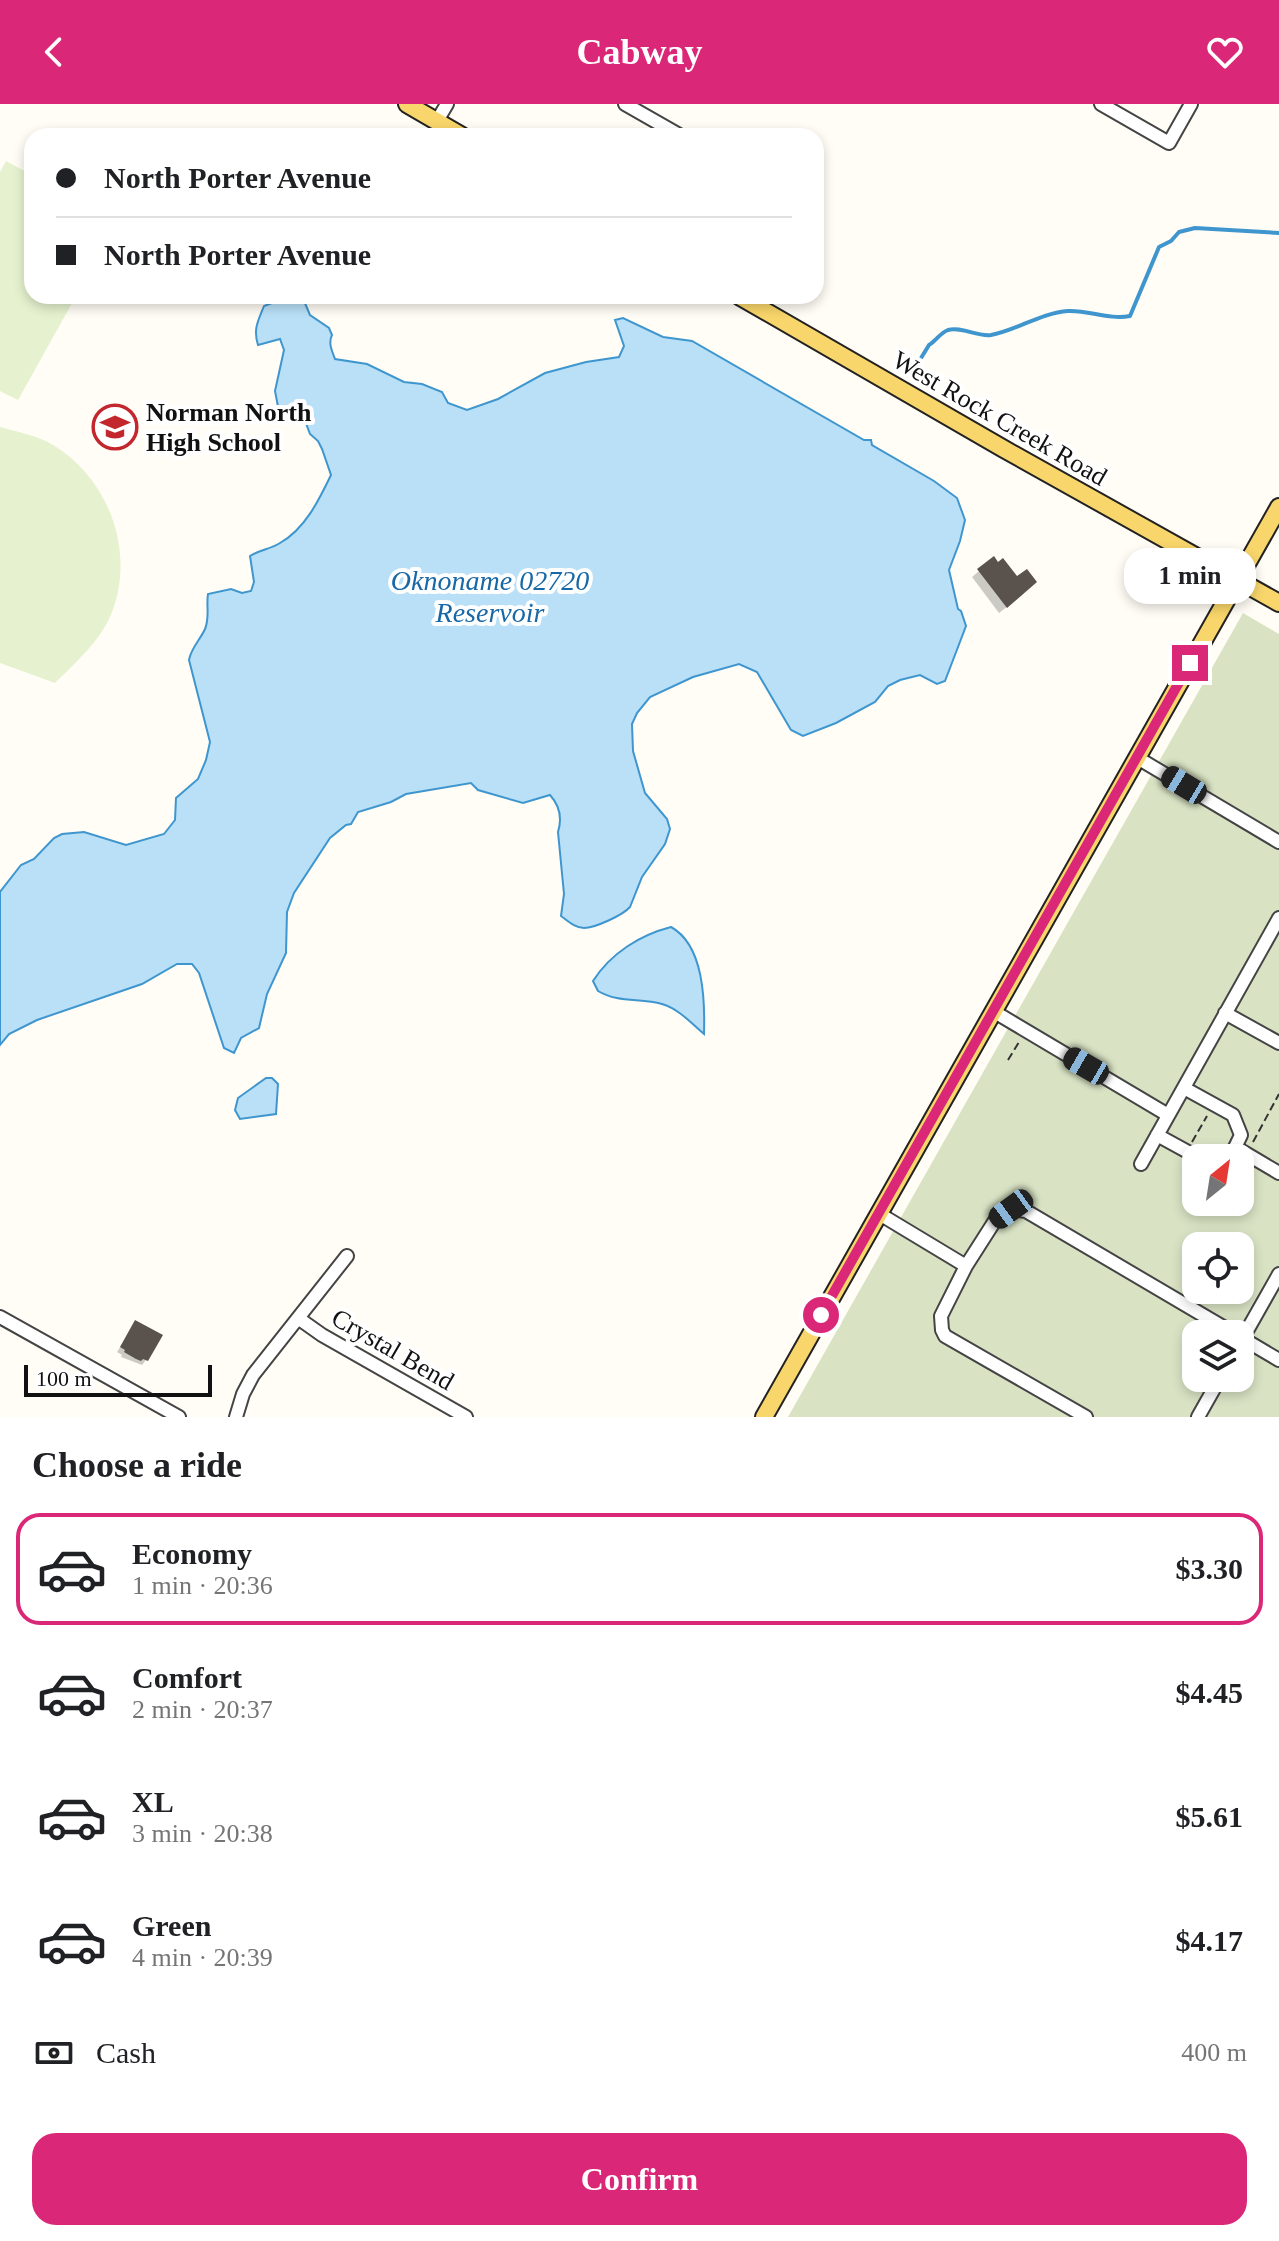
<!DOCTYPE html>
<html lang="en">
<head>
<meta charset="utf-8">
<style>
  :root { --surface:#fff; --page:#f6f6f6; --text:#202124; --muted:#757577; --line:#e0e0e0; --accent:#db2777 }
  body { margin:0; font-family:"Times New Roman",serif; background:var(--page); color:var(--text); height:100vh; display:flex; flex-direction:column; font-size:30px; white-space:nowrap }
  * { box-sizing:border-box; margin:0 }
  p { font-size:26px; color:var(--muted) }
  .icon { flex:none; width:44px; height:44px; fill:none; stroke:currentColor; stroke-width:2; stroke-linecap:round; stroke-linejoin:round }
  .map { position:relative; height:1313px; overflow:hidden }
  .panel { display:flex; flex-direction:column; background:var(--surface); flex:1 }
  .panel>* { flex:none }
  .hud { position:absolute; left:24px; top:24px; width:800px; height:176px; border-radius:24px; box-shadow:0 4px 12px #0003; display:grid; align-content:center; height:176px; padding:0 32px; background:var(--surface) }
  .needle { width:52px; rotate:30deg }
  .fabs { position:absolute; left:1182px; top:1040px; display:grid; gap:16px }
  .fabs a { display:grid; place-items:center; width:72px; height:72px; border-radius:16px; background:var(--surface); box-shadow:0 4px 12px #0003; font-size:40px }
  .scale { position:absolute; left:24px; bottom:20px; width:188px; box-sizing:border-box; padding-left:8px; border:4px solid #111; border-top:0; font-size:22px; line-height:28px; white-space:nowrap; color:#111; -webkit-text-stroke:6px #fff; paint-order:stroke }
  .end { position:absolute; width:36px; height:36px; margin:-18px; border:10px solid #db2777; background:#fff; box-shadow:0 0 0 4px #fff }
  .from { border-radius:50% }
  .bubble { position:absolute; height:56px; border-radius:24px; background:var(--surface); box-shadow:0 4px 12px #0003; font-size:26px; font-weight:700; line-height:56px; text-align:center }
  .car { position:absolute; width:24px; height:48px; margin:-24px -12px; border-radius:10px; box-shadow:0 0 6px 2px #0007; background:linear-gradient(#222 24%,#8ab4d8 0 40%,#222 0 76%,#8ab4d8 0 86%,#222 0) }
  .hud b { display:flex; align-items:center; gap:28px; height:76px; font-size:30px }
  .hud b+b { border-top:2px solid var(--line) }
  .hud i { width:20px; height:20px; background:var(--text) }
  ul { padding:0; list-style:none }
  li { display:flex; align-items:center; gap:24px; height:112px; margin:0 16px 12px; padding:0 16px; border:4px solid transparent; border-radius:24px }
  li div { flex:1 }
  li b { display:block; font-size:30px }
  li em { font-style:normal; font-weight:700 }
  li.selected { border-color:var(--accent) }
  li>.icon { width:72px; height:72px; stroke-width:1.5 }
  h2 { padding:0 32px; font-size:36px; line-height:96px }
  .pay { display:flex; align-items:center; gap:20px; height:88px; padding:0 32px; font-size:30px }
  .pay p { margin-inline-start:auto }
  .button { display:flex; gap:16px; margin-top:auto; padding:16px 32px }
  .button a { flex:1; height:92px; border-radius:24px; background:var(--accent); color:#fff; font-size:32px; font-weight:700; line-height:92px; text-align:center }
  header { display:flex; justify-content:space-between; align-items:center; height:104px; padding:0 32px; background:var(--accent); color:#fff; font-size:36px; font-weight:700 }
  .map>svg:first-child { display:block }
</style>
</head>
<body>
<header><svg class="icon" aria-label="back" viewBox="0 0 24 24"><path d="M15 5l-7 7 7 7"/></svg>Cabway<svg class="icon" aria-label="heart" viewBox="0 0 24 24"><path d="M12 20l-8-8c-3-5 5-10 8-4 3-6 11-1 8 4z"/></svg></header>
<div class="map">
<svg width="1279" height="1313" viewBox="0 0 1279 1313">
  <rect width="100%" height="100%" fill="#fffdf5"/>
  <path fill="#d9e3c4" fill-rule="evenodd" d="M1243 509 1279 530V1313H788ZM1196 1054H1240V1098H1196ZM1196 1142H1240V1186H1196ZM1196 1230H1240V1274H1196Z"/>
  <path fill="#e6f2cf" d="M6 57 32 71V192H76L18 296 0 287V68Z
    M0 323C17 328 37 331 53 341 110 375 137 451 110 513 98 539 75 559 55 579L0 559Z"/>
  <path fill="#b9e0f7" stroke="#3f96cf" stroke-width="2" d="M283 192H302L310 211 329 224 332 231C328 239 332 247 335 255L367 260 404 278 422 280 442 288 448 299 467 306 498 295 545 269 586 258 619 253 624 242 615 216 623 214 663 233 692 237 864 336H871L872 341 934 377 957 394 965 416 960 437 949 466 958 505 961 507 966 522 945 577 937 580 920 571 900 576 888 582 875 598 836 619 803 632 791 626 757 568 739 560 693 573 650 593 637 609 632 620 633 647 645 689 667 715 670 725 665 740 642 773 630 803C623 811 595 824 584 824 575 824 568 817 561 812L564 790 558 728C562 715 560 702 550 691L523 699 478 686 471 679 406 690 391 698 358 708 351 720 346 721 330 734 294 789 287 808 286 849 267 890 259 924 241 934 234 949 224 944 199 869 192 860H177L142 880 37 916 9 930 0 941V788L21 761 34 755 54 734 62 730 84 728 126 741 164 730 175 716 176 694 198 675 206 656 210 638 189 556C191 544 200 536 205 525 210 513 206 502 208 490L231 485 242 489 251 487 254 478 250 452C259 446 271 445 280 439 305 425 319 396 331 371L322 345 318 337 310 330 302 309 298 306 285 309 279 308 275 287 284 246 280 235 258 241C253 225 258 217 264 202L280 196Z
    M671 823C704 841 705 897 704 930 691 919 679 905 662 900 640 894 618 899 598 887L593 877C611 849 640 831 671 823Z
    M266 974H272L278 980 276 1010 240 1015 235 1006 238 994Z"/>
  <path fill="#0003" d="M979 467 1016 475 1022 491 999 509 972 473Z
    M135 1219 146 1256 142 1261 121 1253 122 1251 117 1248Z"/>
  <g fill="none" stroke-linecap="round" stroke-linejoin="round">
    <path stroke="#3f96cf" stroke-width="4" d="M918 259 929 241C936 237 940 229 948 226 961 222 977 233 991 231 1017 226 1041 209 1068 207 1089 206 1109 216 1130 212L1159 143 1171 137 1179 128 1195 124 1279 129"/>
  </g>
  <path fill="#5a524d" d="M994 452 998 458 1003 454 1017 472 1027 465 1037 478 1007 504 977 465Z
    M135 1216 163 1231 148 1257 143 1255 141 1257 136 1255 124 1248 125 1246 120 1243Z"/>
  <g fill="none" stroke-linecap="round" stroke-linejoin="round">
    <g stroke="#444" stroke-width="16">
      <path id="minor" d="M625 0 681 32
        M1101 0 1169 39 1191 0
        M437 17 447 0
        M1136 653 1279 738
        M993 907 1168 1011
        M1225 909 1279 939
        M1184 984 1233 1011 1241 1031 1231 1052 1225 1054
        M1157 1031 1199 1054
        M1235 1043 1279 1069
        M1141 1060 1279 814
        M878 1109 966 1162
        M0 1213 179 1313
        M298 1214 322 1231 466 1313
        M1240 1233 1279 1256
        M1240 1239 1279 1170
        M236 1313 243 1290 253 1271 347 1152
        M1086 1313 945 1232 942 1226 941 1212 966 1162 996 1115 1011 1105 1026 1107 1235 1230
        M1198 1313 1220 1274"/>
    </g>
    <g stroke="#222" stroke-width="20">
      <path id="major" d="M407 0 462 32
        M739 192 1004 345 1279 499
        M764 1313 1279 403"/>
    </g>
    <path stroke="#333" stroke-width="2" stroke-dasharray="8 4" stroke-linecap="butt" d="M1008 956 1019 938
      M1192 1038 1207 1012
      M1253 1038 1279 990"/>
    <use href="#minor" stroke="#fff" stroke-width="12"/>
    <use href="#major" stroke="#f9d66b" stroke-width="16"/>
  </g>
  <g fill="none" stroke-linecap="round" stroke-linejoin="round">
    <path stroke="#db2777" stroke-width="10" d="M821 1211 1190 559"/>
  </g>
  <defs>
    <g id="school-ring" transform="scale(2.3)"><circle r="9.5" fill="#fff" stroke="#c4262e" stroke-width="1.5"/><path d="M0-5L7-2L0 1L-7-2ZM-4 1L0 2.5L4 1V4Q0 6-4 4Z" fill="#c4262e"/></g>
  </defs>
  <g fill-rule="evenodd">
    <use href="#school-ring" x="115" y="323"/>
  </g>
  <g text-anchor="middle" stroke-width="8" stroke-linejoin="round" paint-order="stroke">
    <g font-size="26" font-weight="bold" fill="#111" stroke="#fff" text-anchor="start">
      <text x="146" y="317">Norman North<tspan x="146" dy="30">High School</tspan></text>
    </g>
    <g font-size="26" fill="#111" stroke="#fff">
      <text transform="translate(1000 314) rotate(30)" y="9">West Rock Creek Road</text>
      <text transform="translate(393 1245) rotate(30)" y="9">Crystal Bend</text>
    </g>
    <g font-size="28" font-style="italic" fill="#1768a6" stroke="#fff">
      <text x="490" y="486">Oknoname 02720<tspan x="490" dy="32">Reservoir</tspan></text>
    </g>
  </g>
</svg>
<div class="fabs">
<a><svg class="needle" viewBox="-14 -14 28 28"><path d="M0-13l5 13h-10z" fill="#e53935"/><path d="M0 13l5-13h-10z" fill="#757577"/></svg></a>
<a><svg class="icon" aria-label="locate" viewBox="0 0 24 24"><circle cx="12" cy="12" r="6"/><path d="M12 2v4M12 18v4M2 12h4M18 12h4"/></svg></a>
<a><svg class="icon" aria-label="layers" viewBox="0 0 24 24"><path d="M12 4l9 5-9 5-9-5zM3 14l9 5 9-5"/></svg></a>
</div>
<div class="scale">100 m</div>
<i class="end from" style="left:821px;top:1211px"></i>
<i class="end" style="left:1190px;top:559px"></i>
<div class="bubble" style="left:1124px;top:444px;width:132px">1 min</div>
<i class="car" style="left:1184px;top:681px;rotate:301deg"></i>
<i class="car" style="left:1086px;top:962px;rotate:300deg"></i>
<i class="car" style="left:1011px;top:1105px;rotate:234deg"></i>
<div class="hud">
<b><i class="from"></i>North Porter Avenue</b>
<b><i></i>North Porter Avenue</b>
</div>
</div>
<section class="panel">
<h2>Choose a ride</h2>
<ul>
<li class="selected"><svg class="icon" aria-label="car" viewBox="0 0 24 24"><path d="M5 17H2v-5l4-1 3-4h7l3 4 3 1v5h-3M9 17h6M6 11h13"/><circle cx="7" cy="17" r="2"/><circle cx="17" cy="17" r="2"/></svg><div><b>Economy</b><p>1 min · 20:36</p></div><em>$3.30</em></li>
<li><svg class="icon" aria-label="car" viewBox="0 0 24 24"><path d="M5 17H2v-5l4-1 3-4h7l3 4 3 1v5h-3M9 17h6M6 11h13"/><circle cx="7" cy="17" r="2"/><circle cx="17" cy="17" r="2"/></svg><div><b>Comfort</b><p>2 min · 20:37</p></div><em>$4.45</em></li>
<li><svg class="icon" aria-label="car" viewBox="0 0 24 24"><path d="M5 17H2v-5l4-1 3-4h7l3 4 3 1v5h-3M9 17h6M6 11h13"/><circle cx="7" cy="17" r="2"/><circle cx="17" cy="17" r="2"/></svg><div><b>XL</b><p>3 min · 20:38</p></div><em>$5.61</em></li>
<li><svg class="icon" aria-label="car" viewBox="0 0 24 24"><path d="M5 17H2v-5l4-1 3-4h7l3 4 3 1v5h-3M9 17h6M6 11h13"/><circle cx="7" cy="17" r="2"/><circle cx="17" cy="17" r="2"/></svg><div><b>Green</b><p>4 min · 20:39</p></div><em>$4.17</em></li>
</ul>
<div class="pay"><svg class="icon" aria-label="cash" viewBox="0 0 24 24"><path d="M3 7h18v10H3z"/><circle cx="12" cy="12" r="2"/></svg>Cash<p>400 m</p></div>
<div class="button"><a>Confirm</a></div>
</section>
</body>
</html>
